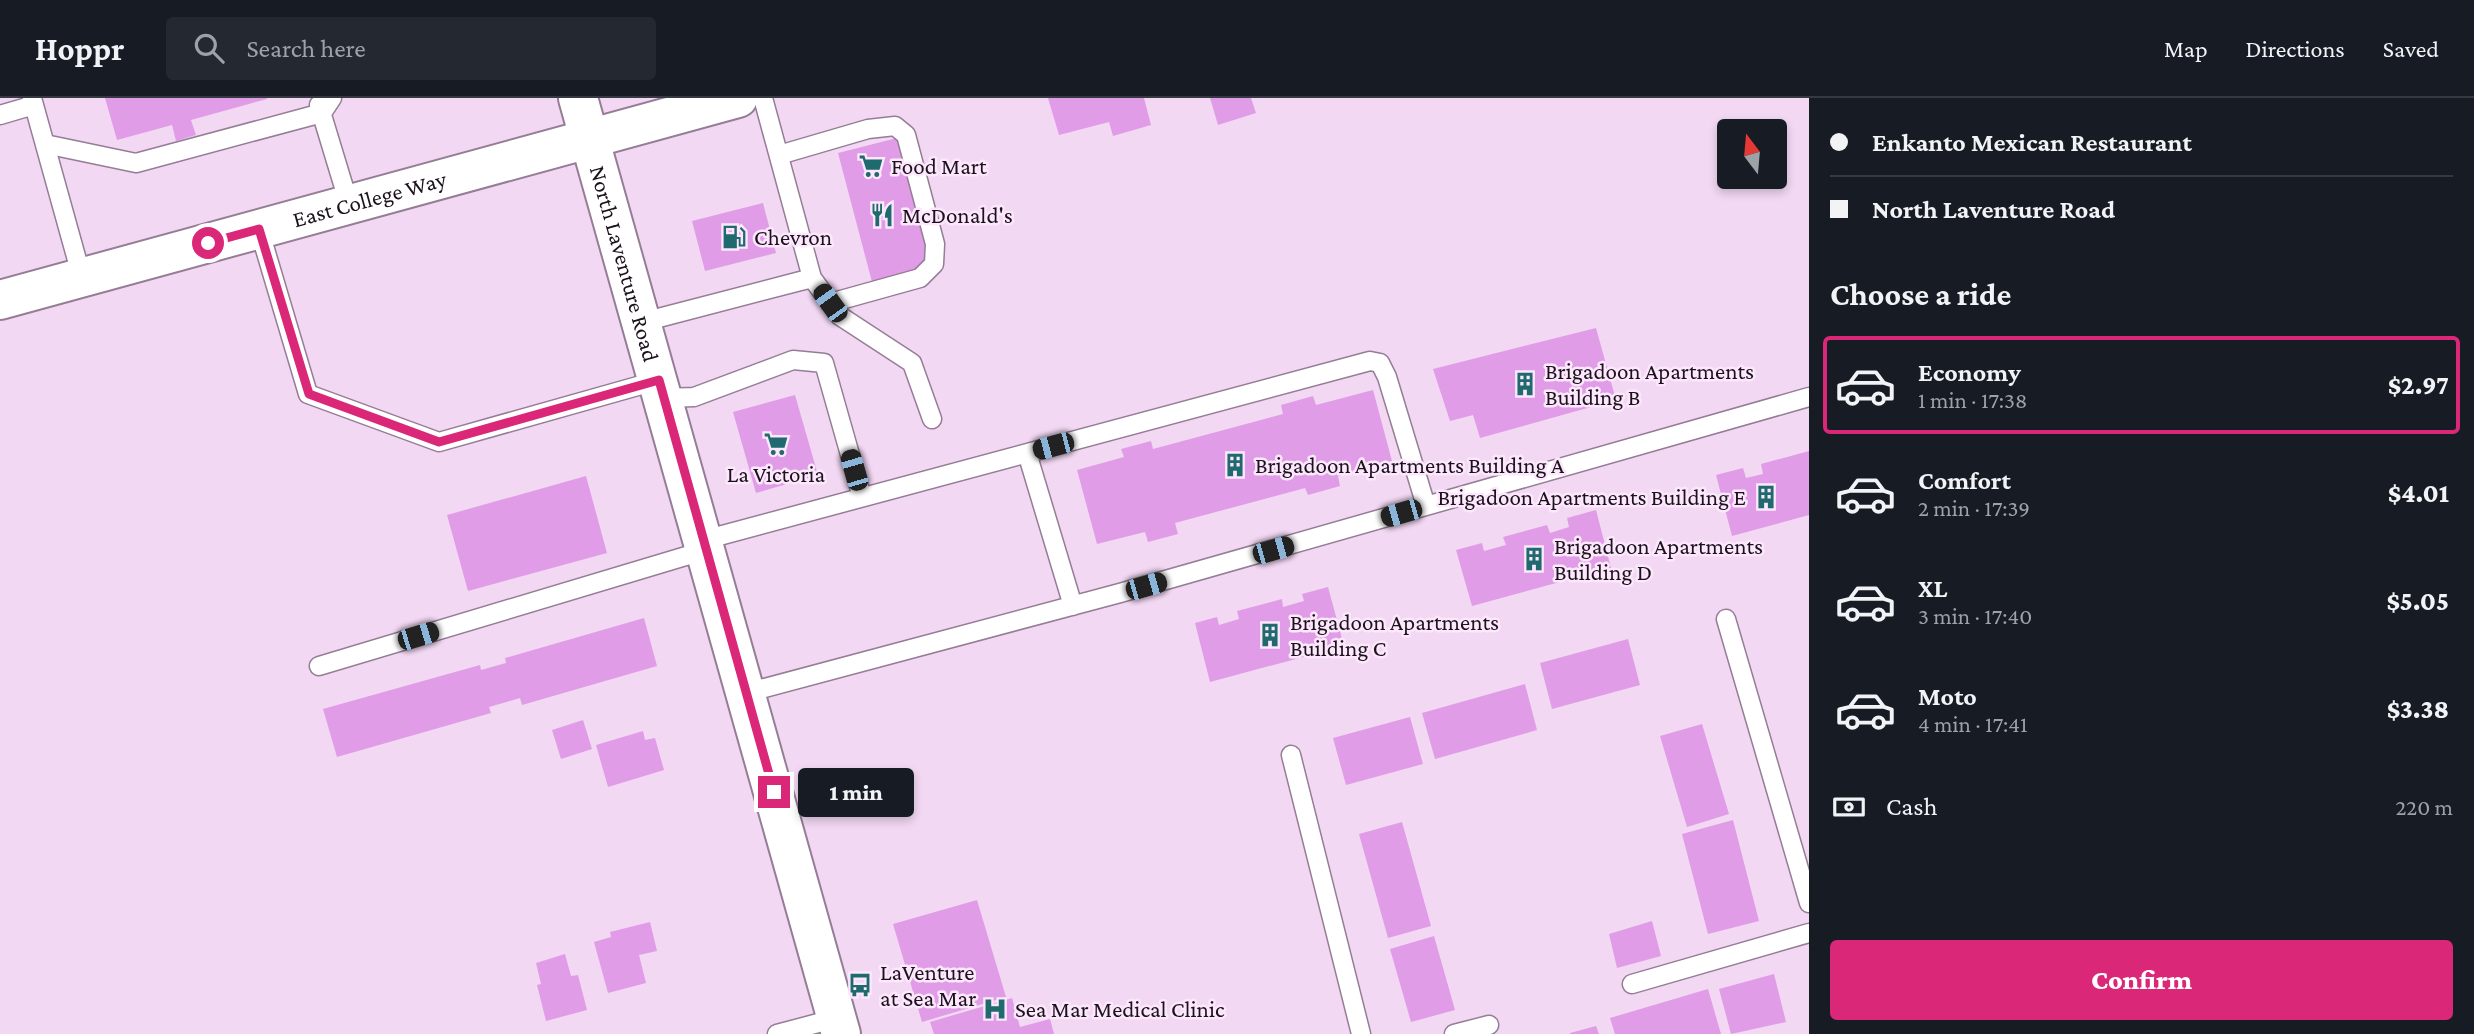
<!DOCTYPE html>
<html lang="en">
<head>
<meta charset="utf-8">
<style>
  :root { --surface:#171b24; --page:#242831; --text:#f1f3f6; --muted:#9ea1a6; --line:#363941; --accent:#db2777 }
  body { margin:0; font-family:"Crimson Pro",serif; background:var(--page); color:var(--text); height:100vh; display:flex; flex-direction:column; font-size:26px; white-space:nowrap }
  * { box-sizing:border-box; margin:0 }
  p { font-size:23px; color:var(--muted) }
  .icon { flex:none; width:38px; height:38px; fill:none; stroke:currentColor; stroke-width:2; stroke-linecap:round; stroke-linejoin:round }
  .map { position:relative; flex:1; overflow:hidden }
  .drawer { display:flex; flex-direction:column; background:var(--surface); width:665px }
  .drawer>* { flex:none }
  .top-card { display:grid; align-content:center; height:154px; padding:0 21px; background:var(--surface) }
  .needle { width:46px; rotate:344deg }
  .fabs { position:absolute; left:1717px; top:21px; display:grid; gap:14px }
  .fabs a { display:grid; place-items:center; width:70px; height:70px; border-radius:7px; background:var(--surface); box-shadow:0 4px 10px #0003; font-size:35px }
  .end { position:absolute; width:32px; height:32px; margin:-16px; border:9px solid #db2777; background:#fff; box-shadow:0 0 0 4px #fff }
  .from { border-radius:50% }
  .bubble { position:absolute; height:49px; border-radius:7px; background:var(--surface); box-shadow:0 4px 10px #0003; font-size:23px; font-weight:800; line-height:49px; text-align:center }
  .car { position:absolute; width:21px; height:42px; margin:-21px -10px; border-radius:9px; box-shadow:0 0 5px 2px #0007; background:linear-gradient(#222 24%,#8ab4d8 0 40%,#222 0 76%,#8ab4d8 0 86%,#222 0) }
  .top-card b { display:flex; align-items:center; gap:24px; height:66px; font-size:26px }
  .top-card b+b { border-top:2px solid var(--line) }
  .top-card i { width:18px; height:18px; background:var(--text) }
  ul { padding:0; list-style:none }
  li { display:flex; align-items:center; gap:21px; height:98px; margin:0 14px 10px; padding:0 7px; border:4px solid transparent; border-radius:7px }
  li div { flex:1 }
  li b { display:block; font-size:26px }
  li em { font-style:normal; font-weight:800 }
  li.on { border-color:var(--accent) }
  li>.icon { width:63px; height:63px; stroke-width:1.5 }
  h2 { padding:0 21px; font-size:32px; line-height:84px }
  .pay { display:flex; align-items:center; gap:18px; height:77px; padding:0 21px; font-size:26px }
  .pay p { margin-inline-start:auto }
  .primary-button { display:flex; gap:14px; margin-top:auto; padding:14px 21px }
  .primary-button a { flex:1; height:80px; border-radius:7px; background:var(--accent); color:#fff; font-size:28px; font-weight:800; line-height:80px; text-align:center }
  header { display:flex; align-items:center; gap:42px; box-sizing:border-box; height:98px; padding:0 35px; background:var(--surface); border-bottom:2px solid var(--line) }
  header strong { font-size:33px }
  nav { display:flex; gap:38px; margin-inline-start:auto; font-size:24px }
  .search { width:490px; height:63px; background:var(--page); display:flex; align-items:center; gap:18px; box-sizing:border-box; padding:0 24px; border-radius:7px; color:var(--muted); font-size:26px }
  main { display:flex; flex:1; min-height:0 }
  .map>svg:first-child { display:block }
</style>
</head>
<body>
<header>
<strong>Hoppr</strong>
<div class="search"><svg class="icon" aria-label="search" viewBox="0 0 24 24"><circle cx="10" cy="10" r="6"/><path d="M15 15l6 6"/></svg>Search here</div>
<nav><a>Map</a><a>Directions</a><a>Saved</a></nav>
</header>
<main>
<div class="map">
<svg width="1809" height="936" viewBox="0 0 1809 936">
  <rect width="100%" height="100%" fill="#f2d8f3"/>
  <path fill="#e09ce6" d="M105 0H267V1L191 22 196 37 176 43 172 27 117 42Z
    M1048 0H1144L1151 27 1113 38 1109 24 1059 37Z
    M1210 0H1251L1256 15 1218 27Z
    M897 40 929 161 923 170 872 184 838 55Z
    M763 105 776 155 705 173 692 123Z
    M1596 230 1616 302 1480 340 1473 317 1450 323 1433 271Z
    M1373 292 1392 363 1338 378 1340 388 1308 397 1305 390 1175 425 1178 436 1148 444 1145 434 1097 446 1077 372 1124 359 1121 351 1151 343 1153 351 1283 316 1281 307 1313 298 1316 307Z
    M795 297 818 377 756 395 733 314Z
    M1809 353V417L1732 438 1716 377 1743 370 1746 380 1763 376 1761 366Z
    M586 378 607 455 468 493 447 417Z
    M1596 412 1611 470 1472 508 1456 452 1482 445 1484 453 1506 447 1503 439 1547 427 1550 435 1569 429 1567 420Z
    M1328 489 1344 548 1210 584 1195 525 1217 519 1219 527 1239 521 1237 513 1282 501 1283 509 1304 503 1302 496Z
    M644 520 657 568 522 607 520 600 489 609 491 615 337 659 323 611 480 567 481 572 506 565 505 560Z
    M1628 541 1640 587 1552 611 1540 565Z
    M1525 586 1537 632 1435 661 1422 615Z
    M1410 619 1423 666 1346 687 1333 640Z
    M583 622 592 651 561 661 552 632Z
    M1702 626 1729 716 1687 729 1660 638Z
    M643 633 645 642 655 640 664 672 608 689 596 647Z
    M1733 722 1759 823 1708 836 1682 736Z
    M1402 724 1431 828 1388 840 1359 736Z
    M977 802 1006 899 922 924 893 826Z
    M1652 823 1661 858 1617 870 1609 836Z
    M650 824 657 853 639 857 646 885 608 895 594 844 611 839 610 834Z
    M1434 838 1455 912 1411 924 1390 851Z
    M565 856 571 878 578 877 587 912 546 923 537 887 541 886 536 865Z
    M1774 876 1786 924 1731 936 1719 891Z
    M1708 891 1721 936H1615L1610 920Z
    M1012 900 1020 929 1050 921 1054 936H934L930 924Z
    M1596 928 1599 936H1570V935Z"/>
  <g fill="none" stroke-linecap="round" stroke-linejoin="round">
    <g stroke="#957d96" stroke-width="21">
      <path id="lane" d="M32 0 82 180
        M319 7 349 106
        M0 17 34 7
        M45 46 136 65 322 15 332 0
        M779 57 868 31 895 28 906 37 935 146 934 166 920 180 830 205
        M259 131 308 296 439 344 659 282
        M812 180 840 218 912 265 932 321
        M643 224 812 180 763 0
        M664 300 694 299 793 262 824 265 862 399
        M1027 355 1073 508
        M704 442 1370 263 1380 265 1387 279 1426 408
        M1726 521 1809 805
        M319 568 706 452
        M746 595 1120 495 1809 299
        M1291 657 1361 936
        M1632 886 1809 835
        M777 936 837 920
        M1454 936 1489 927"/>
    </g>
    <g stroke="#957d96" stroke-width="42">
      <g id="secondary">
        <path id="s1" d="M578 0 841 936"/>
        <path id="s2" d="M0 202 738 0"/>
      </g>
    </g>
    <use href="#lane" stroke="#fff" stroke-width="18"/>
    <use href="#secondary" stroke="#fff" stroke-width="38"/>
  </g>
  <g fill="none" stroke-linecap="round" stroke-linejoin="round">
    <path stroke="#db2777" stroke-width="9" d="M208 145 259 131 309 296 439 344 659 282 774 694"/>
  </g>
  <defs>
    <g id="supermarket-bare" transform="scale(1.89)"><path d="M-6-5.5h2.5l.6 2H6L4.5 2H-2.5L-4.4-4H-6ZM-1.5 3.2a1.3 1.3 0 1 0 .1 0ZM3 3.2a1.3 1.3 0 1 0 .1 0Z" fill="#1e6a6e" stroke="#fce7fd" stroke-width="2.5" paint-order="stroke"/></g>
    <g id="restaurant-bare" transform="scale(1.89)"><path d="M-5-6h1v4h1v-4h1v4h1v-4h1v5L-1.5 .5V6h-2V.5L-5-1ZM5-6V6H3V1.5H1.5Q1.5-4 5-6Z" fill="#1e6a6e" stroke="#fce7fd" stroke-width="2.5" paint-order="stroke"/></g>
    <g id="fuel-bare" transform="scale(1.89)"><path d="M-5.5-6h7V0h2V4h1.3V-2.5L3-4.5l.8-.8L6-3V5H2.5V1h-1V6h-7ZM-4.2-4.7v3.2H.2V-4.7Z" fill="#1e6a6e" stroke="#fce7fd" stroke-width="2.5" paint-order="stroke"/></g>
    <g id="building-bare" transform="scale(1.89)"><path d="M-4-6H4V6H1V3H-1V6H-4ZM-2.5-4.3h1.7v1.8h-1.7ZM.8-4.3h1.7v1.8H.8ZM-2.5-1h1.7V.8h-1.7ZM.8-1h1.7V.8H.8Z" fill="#1e6a6e" stroke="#fce7fd" stroke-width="2.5" paint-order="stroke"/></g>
    <g id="bus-bare" transform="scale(1.89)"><path d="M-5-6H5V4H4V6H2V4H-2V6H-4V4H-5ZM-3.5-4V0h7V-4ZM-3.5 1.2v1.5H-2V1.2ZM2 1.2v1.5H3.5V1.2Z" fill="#1e6a6e" stroke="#fce7fd" stroke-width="2.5" paint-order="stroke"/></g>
    <g id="hospital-bare" transform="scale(1.89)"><path d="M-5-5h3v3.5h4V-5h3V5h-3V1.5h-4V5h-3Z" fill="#1e6a6e" stroke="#fce7fd" stroke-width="2.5" paint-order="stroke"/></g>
  </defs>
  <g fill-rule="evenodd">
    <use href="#supermarket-bare" x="871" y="68"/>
    <use href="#restaurant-bare" x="882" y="117"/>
    <use href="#fuel-bare" x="734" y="139"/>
    <use href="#building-bare" x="1525" y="286"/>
    <use href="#supermarket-bare" x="776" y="346"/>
    <use href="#building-bare" x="1235" y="367"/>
    <use href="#building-bare" x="1766" y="399"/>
    <use href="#building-bare" x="1534" y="461"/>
    <use href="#building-bare" x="1270" y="537"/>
    <use href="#bus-bare" x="860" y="887"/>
    <use href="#hospital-bare" x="995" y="911"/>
  </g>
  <g text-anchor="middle" stroke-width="5" stroke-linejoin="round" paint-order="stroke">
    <g font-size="23" fill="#1b121b" stroke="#fce7fd" text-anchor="start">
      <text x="891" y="76">Food Mart</text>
      <text x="902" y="125">McDonald's</text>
      <text x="754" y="147">Chevron</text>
      <text x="1545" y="281">Brigadoon Apartments<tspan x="1545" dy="26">Building B</tspan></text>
      <text x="1255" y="375">Brigadoon Apartments Building A</text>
      <text x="776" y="384" text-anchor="middle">La Victoria</text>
      <text x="1746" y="407" text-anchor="end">Brigadoon Apartments Building E</text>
      <text x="1554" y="456">Brigadoon Apartments<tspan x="1554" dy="26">Building D</tspan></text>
      <text x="1290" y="532">Brigadoon Apartments<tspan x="1290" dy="26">Building C</tspan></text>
      <text x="880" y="882">LaVenture<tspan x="880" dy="26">at Sea Mar</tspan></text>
      <text x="1015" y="919">Sea Mar Medical Clinic</text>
    </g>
    <g font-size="23" fill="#1b121b" stroke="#fce7fd">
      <text dy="8" stroke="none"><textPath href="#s2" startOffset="383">East College Way</textPath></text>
      <text dy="8" stroke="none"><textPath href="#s1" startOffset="172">North Laventure Road</textPath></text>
    </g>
  </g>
</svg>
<div class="fabs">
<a><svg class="needle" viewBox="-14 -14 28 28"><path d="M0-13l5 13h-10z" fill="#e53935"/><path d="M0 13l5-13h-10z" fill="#9ea1a6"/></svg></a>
</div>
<i class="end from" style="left:208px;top:145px"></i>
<i class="end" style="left:774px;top:694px"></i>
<div class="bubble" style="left:798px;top:670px;width:116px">1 min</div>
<i class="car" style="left:830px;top:205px;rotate:324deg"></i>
<i class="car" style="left:1053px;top:348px;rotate:255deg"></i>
<i class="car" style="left:854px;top:372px;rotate:344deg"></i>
<i class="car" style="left:1401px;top:415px;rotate:254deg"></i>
<i class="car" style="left:1273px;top:452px;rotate:74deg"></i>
<i class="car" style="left:1146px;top:488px;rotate:74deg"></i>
<i class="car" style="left:418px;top:538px;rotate:73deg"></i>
</div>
<section class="drawer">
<div class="top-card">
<b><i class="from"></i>Enkanto Mexican Restaurant</b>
<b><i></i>North Laventure Road</b>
</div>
<h2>Choose a ride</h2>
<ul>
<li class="on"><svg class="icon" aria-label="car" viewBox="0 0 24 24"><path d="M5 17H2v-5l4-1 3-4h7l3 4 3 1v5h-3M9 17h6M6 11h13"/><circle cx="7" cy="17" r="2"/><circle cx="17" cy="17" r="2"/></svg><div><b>Economy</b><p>1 min · 17:38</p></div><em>$2.97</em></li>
<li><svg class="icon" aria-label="car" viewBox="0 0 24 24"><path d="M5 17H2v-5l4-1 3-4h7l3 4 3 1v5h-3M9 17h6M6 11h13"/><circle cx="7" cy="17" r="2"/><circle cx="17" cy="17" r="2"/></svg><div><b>Comfort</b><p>2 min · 17:39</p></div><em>$4.01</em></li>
<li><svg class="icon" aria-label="car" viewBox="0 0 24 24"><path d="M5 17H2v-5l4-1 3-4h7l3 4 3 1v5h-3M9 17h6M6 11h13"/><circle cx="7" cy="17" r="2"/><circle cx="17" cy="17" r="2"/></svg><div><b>XL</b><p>3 min · 17:40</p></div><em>$5.05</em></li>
<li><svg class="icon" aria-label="car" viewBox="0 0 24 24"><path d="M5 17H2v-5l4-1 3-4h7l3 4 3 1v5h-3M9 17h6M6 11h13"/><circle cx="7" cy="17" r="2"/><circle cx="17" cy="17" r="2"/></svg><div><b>Moto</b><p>4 min · 17:41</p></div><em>$3.38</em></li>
</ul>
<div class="pay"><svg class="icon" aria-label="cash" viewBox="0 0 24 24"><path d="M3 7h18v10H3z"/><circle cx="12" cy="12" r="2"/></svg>Cash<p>220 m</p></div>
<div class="primary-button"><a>Confirm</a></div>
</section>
</main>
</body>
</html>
